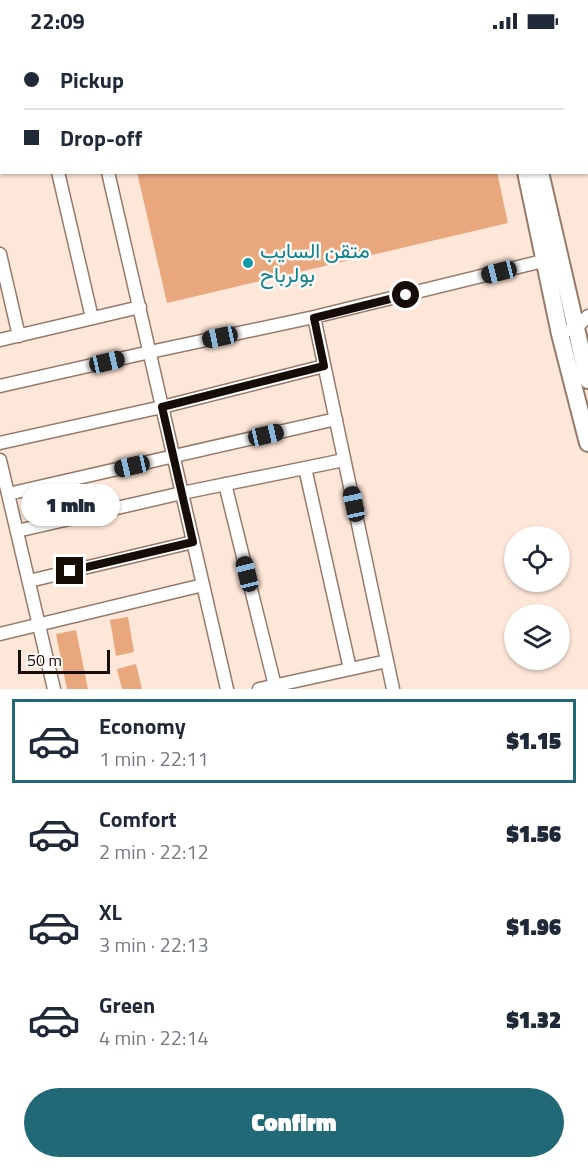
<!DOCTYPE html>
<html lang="en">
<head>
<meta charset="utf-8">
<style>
  :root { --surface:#fff; --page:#f6f6f7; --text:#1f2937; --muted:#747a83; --line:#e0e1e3; --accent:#216976 }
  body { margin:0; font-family:"Titillium Web",Vazirmatn,sans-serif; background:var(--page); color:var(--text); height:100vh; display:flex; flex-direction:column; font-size:22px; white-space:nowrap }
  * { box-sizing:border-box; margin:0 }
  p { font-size:20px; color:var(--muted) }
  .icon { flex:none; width:33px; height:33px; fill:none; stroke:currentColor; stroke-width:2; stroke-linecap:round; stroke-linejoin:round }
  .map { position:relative; height:647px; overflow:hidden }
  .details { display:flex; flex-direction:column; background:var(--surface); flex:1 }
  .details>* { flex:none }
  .guide { position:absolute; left:0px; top:0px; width:588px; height:132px; box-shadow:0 2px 4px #0004; display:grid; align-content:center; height:132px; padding:0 24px; background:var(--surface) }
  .fabs { position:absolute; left:504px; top:484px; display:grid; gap:12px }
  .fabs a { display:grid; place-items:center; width:66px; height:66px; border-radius:50%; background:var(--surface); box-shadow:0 2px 4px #0004; font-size:30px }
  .scale { position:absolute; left:18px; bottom:15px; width:92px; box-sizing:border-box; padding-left:6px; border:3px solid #160d07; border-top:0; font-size:16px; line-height:21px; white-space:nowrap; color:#160d07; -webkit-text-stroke:4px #fef8f5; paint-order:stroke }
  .end { position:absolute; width:27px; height:27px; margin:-14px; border:8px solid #160d07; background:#fff; box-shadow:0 0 0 3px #fff }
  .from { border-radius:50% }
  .bubble { position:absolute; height:42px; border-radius:21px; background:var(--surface); box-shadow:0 2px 4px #0004; font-size:20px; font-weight:800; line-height:42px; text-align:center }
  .car { position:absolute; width:18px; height:36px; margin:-18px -9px; border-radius:8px; box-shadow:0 0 4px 2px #0007; background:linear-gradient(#222 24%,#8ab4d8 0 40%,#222 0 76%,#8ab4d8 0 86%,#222 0) }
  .guide b { display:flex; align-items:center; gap:21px; height:57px; font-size:22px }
  .guide b+b { border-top:2px solid var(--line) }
  .guide i { width:15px; height:15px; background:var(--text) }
  ul { padding:10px 0 0; list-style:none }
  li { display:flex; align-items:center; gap:18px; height:84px; margin:0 12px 9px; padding:0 12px; border:3px solid transparent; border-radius:0px }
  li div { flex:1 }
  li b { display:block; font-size:22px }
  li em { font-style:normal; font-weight:800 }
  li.selected { border-color:var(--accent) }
  li>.icon { width:54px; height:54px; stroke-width:1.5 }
  .action { display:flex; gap:12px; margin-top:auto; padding:12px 24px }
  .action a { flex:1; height:69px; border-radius:36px; background:var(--accent); color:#fff; font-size:24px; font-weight:800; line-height:69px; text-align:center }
  .status { display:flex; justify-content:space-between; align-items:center; height:42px; padding:0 30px; background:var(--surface); direction:ltr }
  .status svg { height:16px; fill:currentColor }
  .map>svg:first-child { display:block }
</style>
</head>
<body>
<div class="status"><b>22:09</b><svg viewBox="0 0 49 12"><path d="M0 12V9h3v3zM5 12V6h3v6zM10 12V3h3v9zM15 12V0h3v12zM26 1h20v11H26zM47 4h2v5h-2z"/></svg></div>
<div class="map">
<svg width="588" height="647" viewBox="0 0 588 647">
  <rect width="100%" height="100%" fill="#fee7d9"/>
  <path fill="#e9a77d" d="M137 130H497L508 181 167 261Z
    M128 575 134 610 116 614 110 578Z
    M76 588 88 647H67L56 592Z
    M136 622 142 647H122L117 627Z"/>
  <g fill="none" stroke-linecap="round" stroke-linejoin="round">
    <g stroke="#947b6b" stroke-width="15">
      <path id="street" d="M27 0V2
        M78 0V2
        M586 63 588 61
        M586 102 588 103
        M58 130 92 276
        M108 130 227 647
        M0 212 19 294
        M314 275 393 647
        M570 288 576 286 588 274
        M0 298 140 265
        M0 344 150 310 314 275 551 217
        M0 401 162 365 324 324
        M0 418 54 647
        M305 426 350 627
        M225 442 275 644
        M8 452 336 377
        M17 489 182 451 344 418
        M29 539 193 500
        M0 592 203 543
        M259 647 387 619"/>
    </g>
    <g stroke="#947b6b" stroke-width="20">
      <path id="secondary" d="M496 0V2
        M511 0V2
        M526 130 560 292 588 401
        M540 130 588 338"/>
    </g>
    <use href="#street" stroke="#fff" stroke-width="12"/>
    <use href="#secondary" stroke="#fff" stroke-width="16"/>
  </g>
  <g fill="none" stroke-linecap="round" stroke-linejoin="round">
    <path stroke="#160d07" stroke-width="8" d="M70 529 193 500 162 365 324 324 314 276 406 253"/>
  </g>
  <circle fill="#0f9aa8" stroke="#fef8f5" stroke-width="2" cx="248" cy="221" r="6"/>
  <g text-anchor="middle" stroke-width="5" stroke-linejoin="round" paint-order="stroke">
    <g font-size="21" fill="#0d838f" stroke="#fef8f5" text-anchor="start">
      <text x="260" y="216">متقن السايب<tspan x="260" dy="24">بولرباح</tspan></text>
    </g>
  </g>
</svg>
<div class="fabs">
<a><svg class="icon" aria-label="locate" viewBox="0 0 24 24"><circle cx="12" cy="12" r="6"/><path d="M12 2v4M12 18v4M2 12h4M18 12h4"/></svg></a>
<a><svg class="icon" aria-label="layers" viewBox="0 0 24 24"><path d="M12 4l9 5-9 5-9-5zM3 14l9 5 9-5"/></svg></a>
</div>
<div class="scale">50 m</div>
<i class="end from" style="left:406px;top:253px"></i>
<i class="end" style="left:70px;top:529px"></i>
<div class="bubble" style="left:21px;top:442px;width:99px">1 min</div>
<i class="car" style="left:499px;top:230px;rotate:256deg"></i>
<i class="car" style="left:220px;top:295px;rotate:258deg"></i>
<i class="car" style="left:107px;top:320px;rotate:77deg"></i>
<i class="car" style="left:266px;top:393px;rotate:77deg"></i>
<i class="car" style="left:132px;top:424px;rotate:257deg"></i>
<i class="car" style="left:354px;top:462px;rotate:348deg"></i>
<i class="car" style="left:247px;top:532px;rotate:346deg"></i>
<div class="guide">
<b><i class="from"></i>Pickup</b>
<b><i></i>Drop-off</b>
</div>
</div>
<section class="details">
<ul>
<li class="selected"><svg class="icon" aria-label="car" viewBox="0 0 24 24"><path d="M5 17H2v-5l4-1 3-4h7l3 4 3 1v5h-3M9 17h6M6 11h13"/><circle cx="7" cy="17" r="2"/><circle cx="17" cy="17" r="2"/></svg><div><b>Economy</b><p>1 min · 22:11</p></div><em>$1.15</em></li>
<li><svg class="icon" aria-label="car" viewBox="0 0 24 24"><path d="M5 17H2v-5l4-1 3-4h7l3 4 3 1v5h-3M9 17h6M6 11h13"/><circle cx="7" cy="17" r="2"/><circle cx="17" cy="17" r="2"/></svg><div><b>Comfort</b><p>2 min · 22:12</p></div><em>$1.56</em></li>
<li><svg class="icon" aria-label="car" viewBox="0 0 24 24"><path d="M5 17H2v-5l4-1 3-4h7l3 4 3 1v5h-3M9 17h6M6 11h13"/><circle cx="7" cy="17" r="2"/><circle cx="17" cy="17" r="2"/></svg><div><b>XL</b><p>3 min · 22:13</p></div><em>$1.96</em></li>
<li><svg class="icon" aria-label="car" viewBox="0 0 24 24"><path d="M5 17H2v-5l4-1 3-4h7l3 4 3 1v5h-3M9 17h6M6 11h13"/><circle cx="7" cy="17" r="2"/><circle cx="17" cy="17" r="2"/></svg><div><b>Green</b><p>4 min · 22:14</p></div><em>$1.32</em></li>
</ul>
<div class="action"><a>Confirm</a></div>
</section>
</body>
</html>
